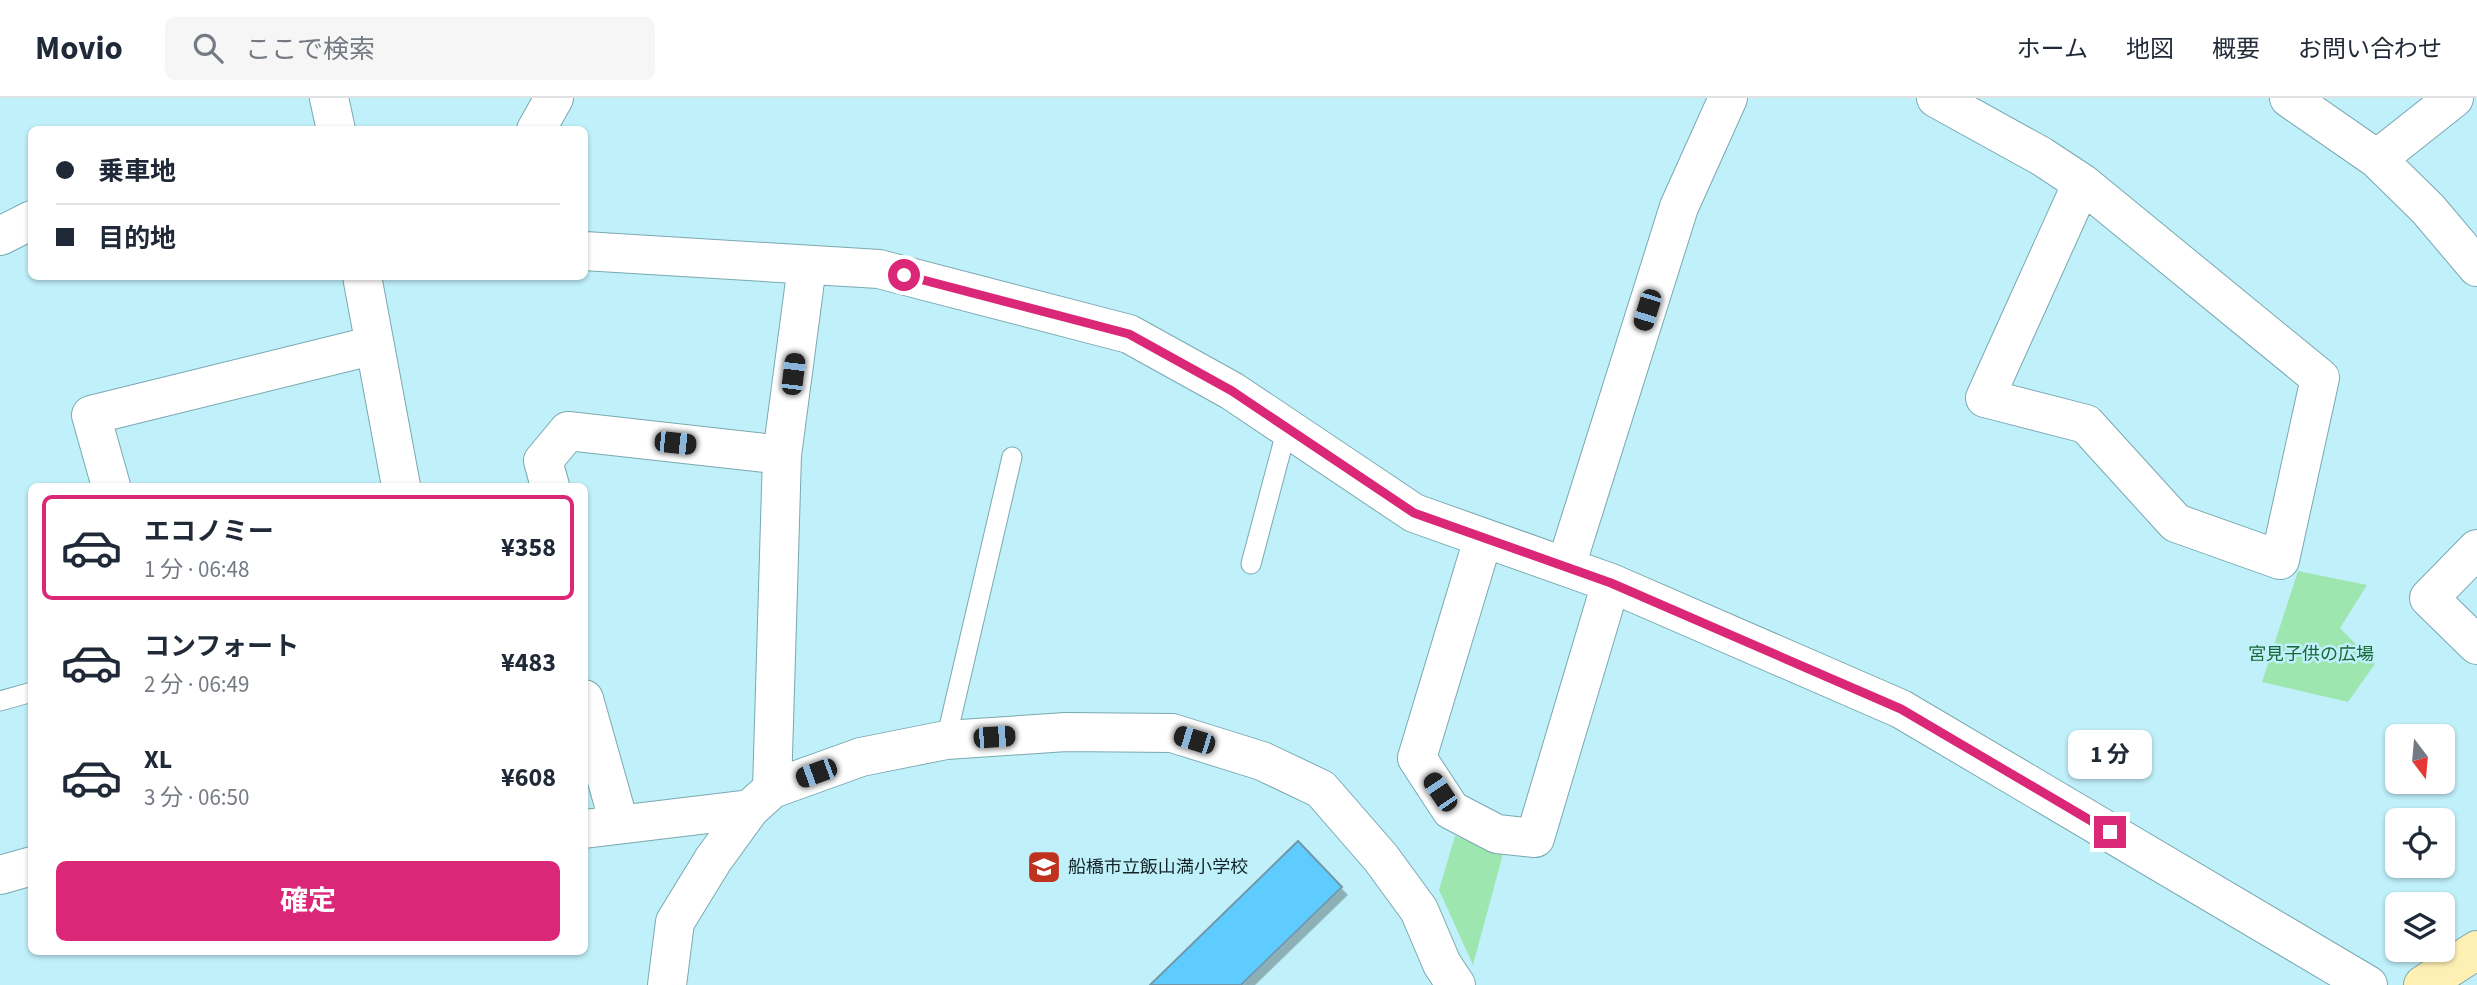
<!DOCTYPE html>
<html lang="ja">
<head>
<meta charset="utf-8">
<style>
  :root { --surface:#fff; --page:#f6f6f7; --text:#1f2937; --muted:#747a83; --line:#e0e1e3; --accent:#db2777 }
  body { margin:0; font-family:"Source Sans 3","Noto Sans JP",sans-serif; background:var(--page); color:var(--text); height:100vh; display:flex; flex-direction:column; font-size:26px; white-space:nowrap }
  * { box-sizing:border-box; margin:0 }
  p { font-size:23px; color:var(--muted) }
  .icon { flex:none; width:38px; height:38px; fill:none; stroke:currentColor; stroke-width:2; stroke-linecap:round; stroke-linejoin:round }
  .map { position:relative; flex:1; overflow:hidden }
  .details { position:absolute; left:28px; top:385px; width:560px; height:472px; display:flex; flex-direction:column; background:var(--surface); border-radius:10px; box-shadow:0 2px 5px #0004 }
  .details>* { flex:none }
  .banner { position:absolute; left:28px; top:28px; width:560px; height:154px; border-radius:10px; box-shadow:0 2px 5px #0004; display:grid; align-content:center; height:154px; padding:0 28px; background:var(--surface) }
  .needle { width:46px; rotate:164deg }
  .controls { position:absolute; left:2385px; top:626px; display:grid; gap:14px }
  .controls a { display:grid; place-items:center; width:70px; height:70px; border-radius:10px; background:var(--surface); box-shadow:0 2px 5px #0004; font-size:35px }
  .end { position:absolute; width:32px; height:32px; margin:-16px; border:9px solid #db2777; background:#fff; box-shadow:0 0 0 4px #fff }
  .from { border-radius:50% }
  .bubble { position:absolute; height:49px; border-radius:10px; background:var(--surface); box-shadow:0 2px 5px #0004; font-size:23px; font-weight:700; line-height:49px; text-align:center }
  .car { position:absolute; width:21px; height:42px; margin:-21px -10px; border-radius:9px; box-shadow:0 0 5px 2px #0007; background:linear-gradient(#222 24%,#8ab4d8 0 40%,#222 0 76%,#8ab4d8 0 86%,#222 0) }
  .banner b { display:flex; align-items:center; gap:24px; height:66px; font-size:26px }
  .banner b+b { border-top:2px solid var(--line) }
  .banner i { width:18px; height:18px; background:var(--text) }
  ul { padding:12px 0 0; list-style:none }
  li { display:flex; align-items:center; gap:21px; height:105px; margin:0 14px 10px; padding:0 14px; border:4px solid transparent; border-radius:10px }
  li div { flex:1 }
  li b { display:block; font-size:26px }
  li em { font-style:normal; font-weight:700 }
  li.active { border-color:var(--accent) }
  li>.icon { width:63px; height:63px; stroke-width:1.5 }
  .cta { display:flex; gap:14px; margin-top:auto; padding:14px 28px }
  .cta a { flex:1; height:80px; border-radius:10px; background:var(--accent); color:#fff; font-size:28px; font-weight:700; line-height:80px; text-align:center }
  header { display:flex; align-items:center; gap:42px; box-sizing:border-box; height:98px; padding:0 35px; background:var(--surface); border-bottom:2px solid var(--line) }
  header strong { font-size:33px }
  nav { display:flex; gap:38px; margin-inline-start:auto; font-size:24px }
  .search { width:490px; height:63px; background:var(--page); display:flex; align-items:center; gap:18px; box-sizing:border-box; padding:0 24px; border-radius:10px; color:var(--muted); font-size:26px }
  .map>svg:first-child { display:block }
</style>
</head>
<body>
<header>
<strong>Movio</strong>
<div class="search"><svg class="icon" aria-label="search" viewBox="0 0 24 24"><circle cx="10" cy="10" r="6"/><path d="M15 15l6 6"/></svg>ここで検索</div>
<nav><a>ホーム</a><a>地図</a><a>概要</a><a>お問い合わせ</a></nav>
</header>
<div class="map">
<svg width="2477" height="887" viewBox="0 0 2477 887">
  <defs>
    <filter id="shadow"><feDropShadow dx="4.5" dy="8" stdDeviation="0" flood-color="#0004"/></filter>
  </defs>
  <rect width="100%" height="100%" fill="#c0f0fa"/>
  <path fill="#9ee6b0" d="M2298 473 2367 487 2340 530 2375 566 2348 604 2262 584Z
    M1455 738 1503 756 1473 867 1439 792Z"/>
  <path fill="#5eccff" stroke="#7297ab" stroke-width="2" filter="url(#shadow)" d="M1298 743 1342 789 1241 887H1150Z"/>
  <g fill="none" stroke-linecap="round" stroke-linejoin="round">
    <g stroke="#7aa8b1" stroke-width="21">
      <path id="lane" d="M1251 466 1287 330
        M0 603 32 594
        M946 642 1012 359"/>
    </g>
    <g stroke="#7aa8b1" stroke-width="40">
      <path id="street" d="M329 0 336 32
        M1936 0 2041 58 2082 85 2320 280 2280 462 2176 425 2086 326 1985 300 2082 85
        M2289 0 2377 61 2428 111 2477 169
        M536 32 554 0
        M2377 61 2454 0
        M0 138 32 122
        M584 153 879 171 1129 236 1232 293 1414 415 1611 485 1901 611 2368 887
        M362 178 401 388
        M111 388 91 317 375 247
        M550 388 543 363 568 333 782 357
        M1483 441 1417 660 1451 712 1497 736 1535 740 1611 485
        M2477 451 2429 500 2477 547
        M1566 468 1679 109 1728 0
        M584 601 619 725
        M772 691 782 357 807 168
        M584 731 750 711
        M0 777 32 768
        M667 887 675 824 713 762 750 711 772 691 861 659 946 642 1066 634 1172 635 1262 663 1321 691 1381 760 1419 812 1442 866 1456 887"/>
    </g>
    <g stroke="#7aa8b1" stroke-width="40">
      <path id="secondary" d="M2423 887 2477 852"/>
    </g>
    <use href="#lane" stroke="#fff" stroke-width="19"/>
    <use href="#street" stroke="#fff" stroke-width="38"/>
    <use href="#secondary" stroke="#feefb3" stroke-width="38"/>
  </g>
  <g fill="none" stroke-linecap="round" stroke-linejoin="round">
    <path stroke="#db2777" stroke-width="9" d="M904 177 1129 236 1232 293 1414 415 1611 485 1901 611 2110 734"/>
  </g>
  <defs>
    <g id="school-square" transform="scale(1.75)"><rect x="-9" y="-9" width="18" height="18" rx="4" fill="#bf331e" stroke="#c0f0fa"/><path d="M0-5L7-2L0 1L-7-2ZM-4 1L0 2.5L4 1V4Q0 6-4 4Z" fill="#fff"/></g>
  </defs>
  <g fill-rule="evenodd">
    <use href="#school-square" x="1044" y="769"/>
  </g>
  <g text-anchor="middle" stroke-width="5" stroke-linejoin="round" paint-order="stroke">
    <g font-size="18" fill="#166836" stroke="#c0f0fa">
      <text x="2311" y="562">宮見子供の広場</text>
    </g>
    <g font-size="18" fill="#122428" stroke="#c0f0fa" text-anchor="start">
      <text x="1068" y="775">船橋市立飯山満小学校</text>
    </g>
  </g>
</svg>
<div class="controls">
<a><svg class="needle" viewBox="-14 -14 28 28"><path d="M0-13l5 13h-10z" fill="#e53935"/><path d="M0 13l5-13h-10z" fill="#747a83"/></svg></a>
<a><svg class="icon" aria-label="locate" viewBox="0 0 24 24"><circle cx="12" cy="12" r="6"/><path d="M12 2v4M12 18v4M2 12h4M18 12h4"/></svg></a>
<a><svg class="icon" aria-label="layers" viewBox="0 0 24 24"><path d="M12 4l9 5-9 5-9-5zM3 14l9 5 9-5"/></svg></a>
</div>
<i class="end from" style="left:904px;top:177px"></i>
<i class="end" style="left:2110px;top:734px"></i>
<div class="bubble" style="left:2068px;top:632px;width:84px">1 分</div>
<i class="car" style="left:1647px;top:212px;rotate:197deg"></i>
<i class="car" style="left:793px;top:276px;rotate:7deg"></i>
<i class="car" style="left:675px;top:345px;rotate:96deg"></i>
<i class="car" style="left:994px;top:639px;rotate:86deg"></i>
<i class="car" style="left:1194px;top:642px;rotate:287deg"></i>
<i class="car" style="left:816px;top:675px;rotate:250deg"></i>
<i class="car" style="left:1440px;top:694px;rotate:326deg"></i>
<div class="banner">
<b><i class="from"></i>乗車地</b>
<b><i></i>目的地</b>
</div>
<section class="details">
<ul>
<li class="active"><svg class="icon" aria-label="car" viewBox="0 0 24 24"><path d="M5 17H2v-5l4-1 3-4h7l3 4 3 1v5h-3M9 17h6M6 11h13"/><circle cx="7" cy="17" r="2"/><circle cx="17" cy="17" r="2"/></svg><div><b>エコノミー</b><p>1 分 · 06:48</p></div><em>¥358</em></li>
<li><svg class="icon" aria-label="car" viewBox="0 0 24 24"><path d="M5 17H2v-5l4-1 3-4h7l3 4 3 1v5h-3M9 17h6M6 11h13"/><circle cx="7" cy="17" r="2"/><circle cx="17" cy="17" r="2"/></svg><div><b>コンフォート</b><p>2 分 · 06:49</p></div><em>¥483</em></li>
<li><svg class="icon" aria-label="car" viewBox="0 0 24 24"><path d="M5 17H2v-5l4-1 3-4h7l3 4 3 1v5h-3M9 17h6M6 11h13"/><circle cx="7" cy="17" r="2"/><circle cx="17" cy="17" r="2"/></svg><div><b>XL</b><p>3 分 · 06:50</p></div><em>¥608</em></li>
</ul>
<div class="cta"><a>確定</a></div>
</section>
</div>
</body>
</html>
